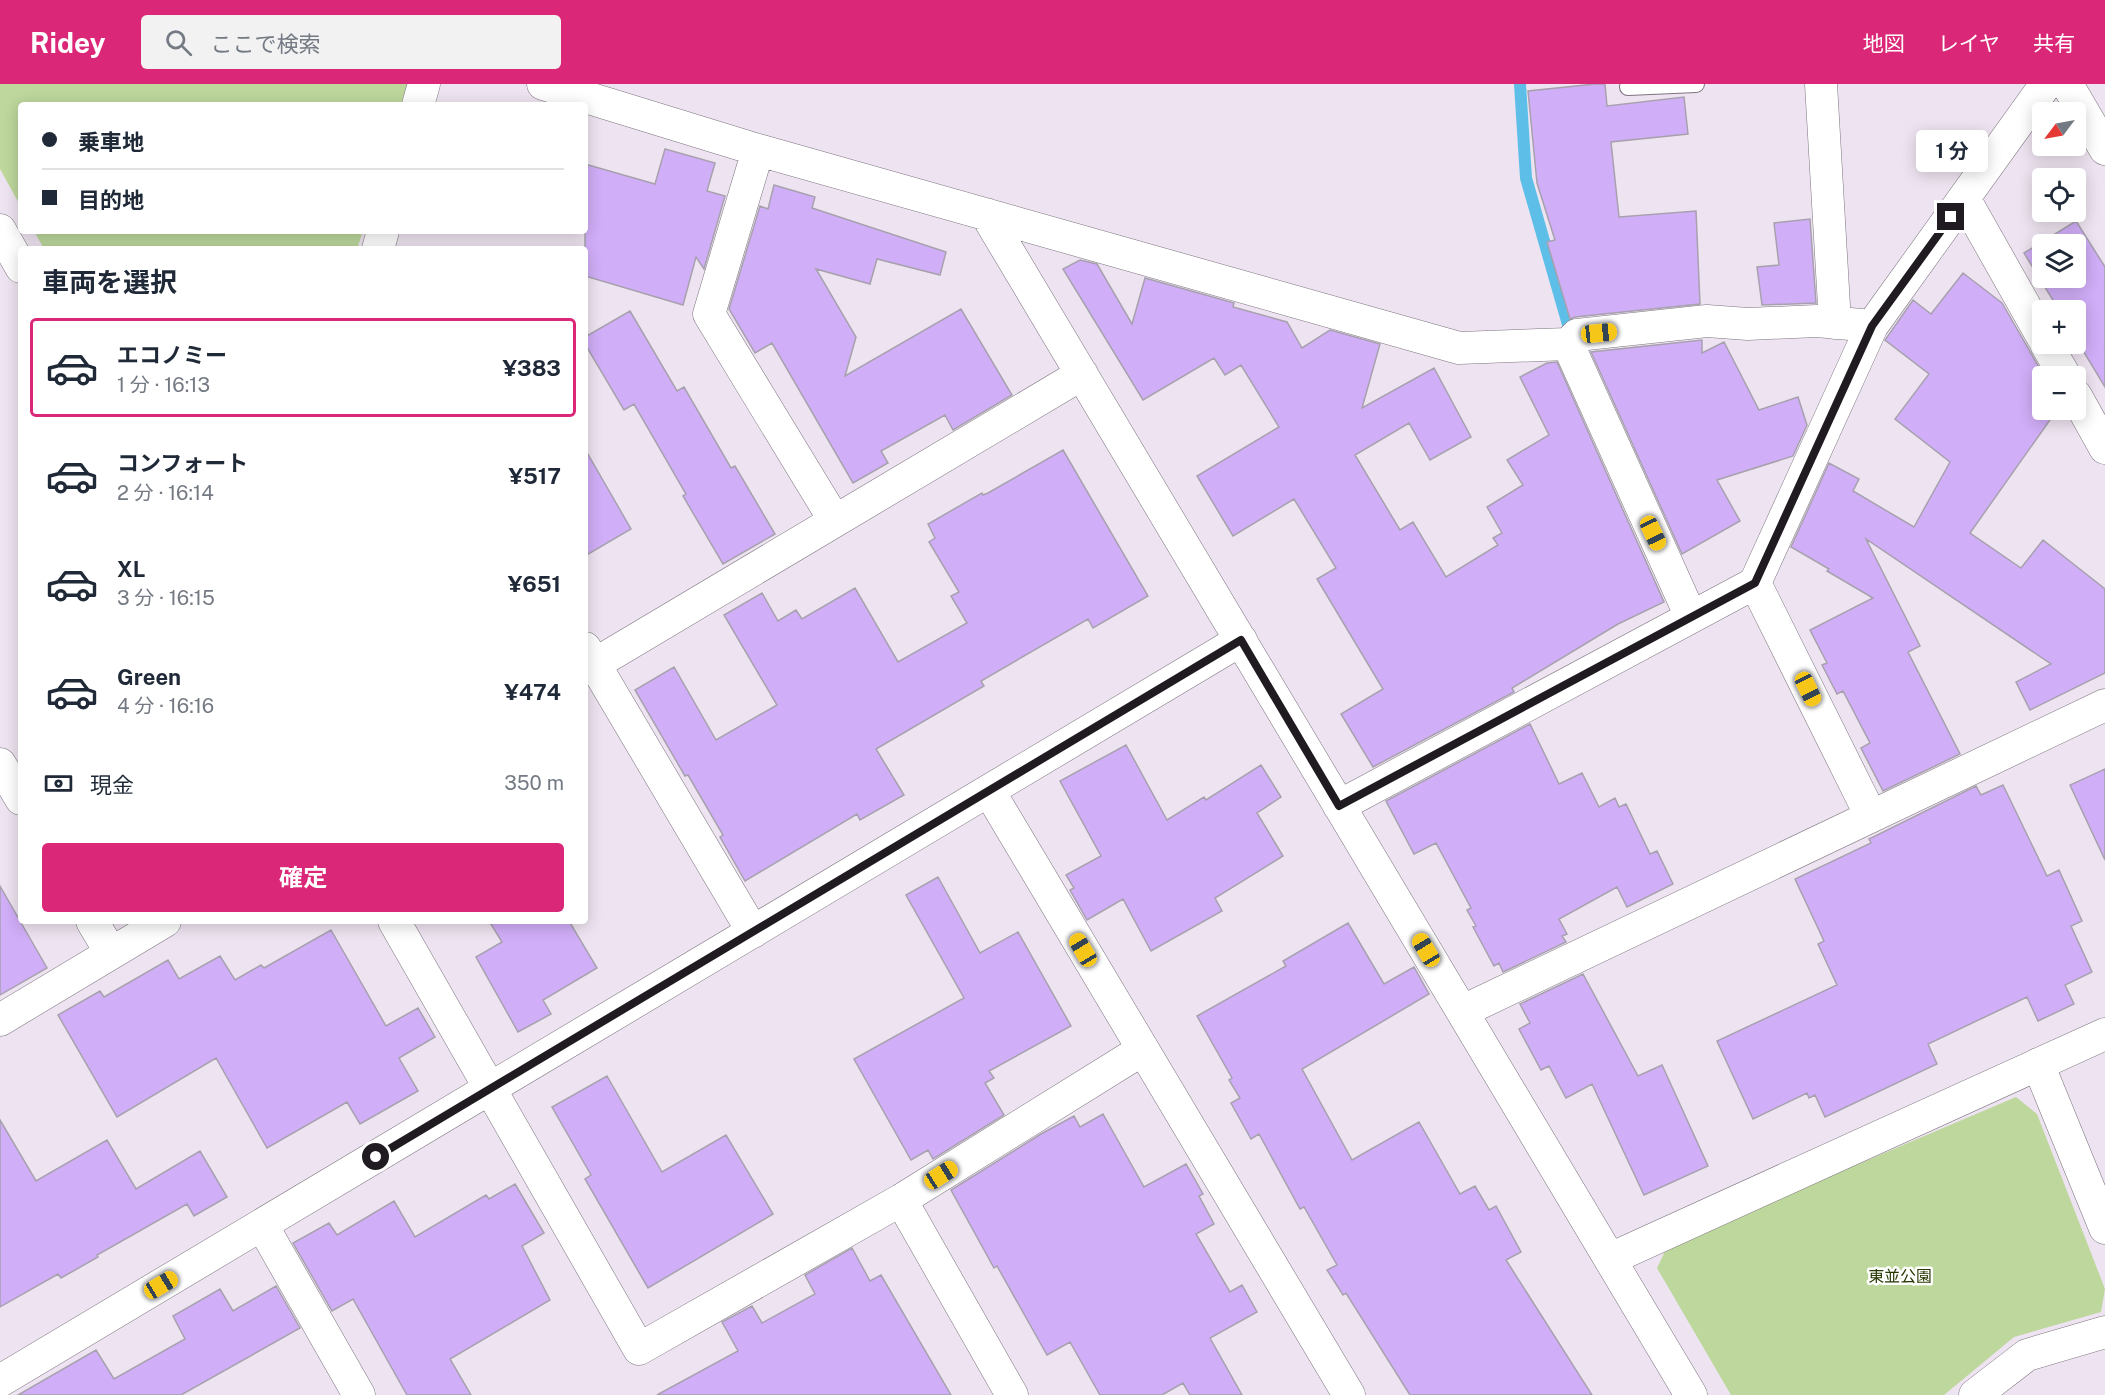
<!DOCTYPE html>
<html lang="ja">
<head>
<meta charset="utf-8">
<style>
  :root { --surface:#fff; --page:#f2f2f3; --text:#1f2937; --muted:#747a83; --line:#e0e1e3; --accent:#db2777 }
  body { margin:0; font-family:"Public Sans","Noto Sans JP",sans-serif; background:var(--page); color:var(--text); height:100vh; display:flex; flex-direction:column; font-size:22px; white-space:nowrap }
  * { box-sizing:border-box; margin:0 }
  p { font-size:20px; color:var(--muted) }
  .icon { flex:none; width:33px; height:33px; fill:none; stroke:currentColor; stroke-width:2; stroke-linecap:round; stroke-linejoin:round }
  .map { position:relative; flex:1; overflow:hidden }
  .details { position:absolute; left:18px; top:162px; width:570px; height:678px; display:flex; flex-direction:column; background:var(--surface); border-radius:6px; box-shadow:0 3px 15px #0003 }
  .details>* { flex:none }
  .guide { position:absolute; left:18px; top:18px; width:570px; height:132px; border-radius:6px; box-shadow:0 3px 15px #0003; display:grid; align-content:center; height:132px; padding:0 24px; background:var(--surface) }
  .needle { width:39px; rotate:238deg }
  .buttons { position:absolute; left:2032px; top:18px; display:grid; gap:12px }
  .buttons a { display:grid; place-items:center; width:54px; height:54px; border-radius:6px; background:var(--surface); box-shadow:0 3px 15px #0003; font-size:30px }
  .end { position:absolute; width:27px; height:27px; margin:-14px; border:8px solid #1f1b20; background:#fff; box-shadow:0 0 0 3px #fff }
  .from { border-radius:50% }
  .bubble { position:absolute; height:42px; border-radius:6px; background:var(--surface); box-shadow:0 3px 15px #0003; font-size:20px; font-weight:700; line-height:42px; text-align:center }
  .car { position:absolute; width:18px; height:36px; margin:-18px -9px; border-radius:8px; box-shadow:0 0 4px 2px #0007; background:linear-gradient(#f5c518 24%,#345 0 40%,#f5c518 0 76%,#345 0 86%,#f5c518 0) }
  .guide b { display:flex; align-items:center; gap:21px; height:57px; font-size:22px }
  .guide b+b { border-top:2px solid var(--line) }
  .guide i { width:15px; height:15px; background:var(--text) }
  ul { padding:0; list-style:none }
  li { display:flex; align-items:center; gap:18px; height:99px; margin:0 12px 9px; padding:0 12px; border:3px solid transparent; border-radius:6px }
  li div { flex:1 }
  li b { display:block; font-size:22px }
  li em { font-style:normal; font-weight:700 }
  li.current { border-color:var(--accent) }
  li>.icon { width:54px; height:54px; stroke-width:1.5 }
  h2 { padding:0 24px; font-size:27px; line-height:72px }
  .pay { display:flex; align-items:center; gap:15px; height:66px; padding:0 24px; font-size:22px }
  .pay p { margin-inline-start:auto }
  .button { display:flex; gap:12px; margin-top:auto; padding:12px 24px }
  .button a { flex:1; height:69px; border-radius:6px; background:var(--accent); color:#fff; font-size:24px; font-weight:700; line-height:69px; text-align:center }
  header { display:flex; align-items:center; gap:36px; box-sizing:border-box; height:84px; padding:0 30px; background:var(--accent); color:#fff }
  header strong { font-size:28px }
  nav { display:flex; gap:33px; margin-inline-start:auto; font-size:21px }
  .search { width:420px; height:54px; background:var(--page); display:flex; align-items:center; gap:15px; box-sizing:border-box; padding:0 21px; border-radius:6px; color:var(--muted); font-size:22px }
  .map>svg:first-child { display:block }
</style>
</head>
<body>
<header>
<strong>Ridey</strong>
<div class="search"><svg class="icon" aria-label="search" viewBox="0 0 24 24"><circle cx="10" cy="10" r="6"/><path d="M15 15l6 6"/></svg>ここで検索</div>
<nav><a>地図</a><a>レイヤ</a><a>共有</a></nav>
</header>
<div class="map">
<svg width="2105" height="1311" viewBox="0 0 2105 1311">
  <rect width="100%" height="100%" fill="#eee4f1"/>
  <path fill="#bdd79c" d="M0 0H407L408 1 402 21H21V123L0 85Z
    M34 147H363L357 165H44Z
    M2016 1013 2037 1030 2105 1205 2101 1228 2014 1253 1944 1311H1731L1657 1184 1668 1161Z"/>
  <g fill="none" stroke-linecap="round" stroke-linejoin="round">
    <path stroke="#5dbfe8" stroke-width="12" d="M1520 0 1526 94 1569 244"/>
  </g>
  <path fill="#d1aef8" stroke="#a7a1ae" stroke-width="1.5" fill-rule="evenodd" d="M1595 0H1605L1607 22 1684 13 1688 50 1611 58 1619 133 1696 127 1700 220 1575 233 1570 235 1547 158 1555 156 1537 99 1528 7Z
    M665 65 715 79 707 107 725 112 704 185 696 173 683 221 585 192V80L655 100Z
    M774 101 815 113 812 124 946 168 940 191 877 175 870 200 816 185 856 253 845 292 961 225 1012 311 953 346 945 331 881 367 888 379 853 399 772 259 755 269 729 225 760 122 768 125Z
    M1810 135 1816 219 1762 221 1757 183 1779 181 1774 139Z
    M2076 137 2105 183V303L2076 255V226H2059L2024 169ZM2043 160H2076V194H2043Z
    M1080 176 1097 180 1132 240 1145 194 1234 219 1233 223 1287 238 1302 264 1330 246 1380 260 1362 324 1434 284 1471 353 1430 376 1409 339 1355 371 1400 446 1413 438 1446 493 1498 461 1493 454 1502 449 1487 423 1523 401 1507 376 1549 351 1520 293 1547 279 1557 278 1664 518 1618 540 1512 604 1514 608 1373 683 1341 630 1383 605 1317 495 1336 484 1294 415 1233 452 1197 392 1279 343 1241 281 1225 291 1214 274 1143 316 1063 185Z
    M1963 189 2002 219 2044 292 2043 326H2057L1970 449 2021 484 2043 456 2105 505V589L2030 626 2016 598 2051 580 1866 455 1920 562 1908 568 1960 670 1883 707 1861 664 1870 659 1843 607 1837 610 1822 581 1827 579 1810 546 1873 514 1827 487 1829 485 1791 463 1829 379 1859 395 1853 407 1914 443 1950 378 1895 335 1929 290 1885 256 1913 216 1931 230Z
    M630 227 677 307 684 303 731 384 735 382 775 450 723 480 683 412 686 410 634 320 624 326 585 260V253Z
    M1702 256V269L1724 258 1759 326 1798 313 1807 341 1793 372 1717 396 1740 437 1682 470 1591 268Z
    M585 365 631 445 585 472Z
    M1063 366 1148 512 1093 544 1088 535 981 597 984 602 876 665 904 711 860 736 857 730 745 797 720 753 723 751 688 691 685 692 635 606 674 583 716 656 777 621 724 531 762 509 778 537 796 526 802 535 855 504 898 578 967 539 951 512 959 508 929 458 935 454 928 440 982 409 983 411 988 409Z
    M1530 640 1559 700 1582 689 1599 723 1615 714 1619 723 1626 720 1650 770 1657 767 1673 800 1627 823 1617 803 1559 835 1567 850 1562 852 1566 858 1503 888 1499 879 1494 882 1473 843 1476 842 1467 826 1471 824 1436 759 1414 770 1386 717Z
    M1126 661 1167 736 1204 713 1206 716 1261 681 1281 713 1257 729 1283 772 1215 814 1222 827 1151 867 1123 815 1087 836 1070 806 1074 804 1066 791 1101 772 1060 697Z
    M2105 685V776L2070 701Z
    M2003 701 2047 792 2059 786 2082 837 2071 842 2092 888 2065 901 2074 920 2038 937 2027 913 1928 960 1937 980 1825 1033 1815 1011 1809 1014 1807 1009 1753 1035 1717 957 1837 901 1818 860 1824 857 1795 795 1871 759 1869 755 1976 702 1981 711Z
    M938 793 980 869 1018 848 1071 942 989 987 994 994 985 999 1004 1031 933 1075 928 1066 911 1076 854 975 964 914 906 811Z
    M0 802 47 884 0 911Z
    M489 837H569L597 884 543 916 551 930 518 948 476 873 502 858Z
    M1348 839 1384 900 1414 883 1429 910 1302 985 1352 1076 1419 1038 1460 1110 1475 1102 1489 1126 1496 1122 1521 1168 1506 1176 1592 1311H1410L1346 1209 1343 1211 1327 1186 1337 1181 1304 1123 1300 1125 1259 1050 1251 1055 1231 1019 1240 1014 1229 996 1232 994 1197 932 1286 882 1283 877Z
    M331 846 386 942 418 924 435 953 399 974 418 1007 360 1040 347 1018 267 1064 216 974 117 1033 58 931 100 907 104 913 168 876 179 895 220 872 235 896 261 881 264 884Z
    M1583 890 1638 992 1662 981 1708 1082 1644 1111 1592 1000 1566 1014 1549 982 1541 986 1519 945 1530 939 1520 920Z
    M607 992 662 1088 726 1051 773 1130 648 1204 585 1095 591 1091 552 1023Z
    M1103 1030 1144 1103 1186 1080 1203 1110 1199 1112 1214 1140 1196 1150 1230 1208 1242 1201 1257 1228 1210 1254 1242 1311H1190L1183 1299 1162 1311H1100L1070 1258 1047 1271 997 1182 994 1184 951 1106 1041 1050 1074 1032 1080 1043Z
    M0 1036 36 1097 107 1056 136 1105 200 1067 227 1113 194 1132 187 1120 97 1171 98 1173 61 1194 58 1190 0 1223Z
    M515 1100 544 1149 522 1162 550 1216 450 1275 471 1311H407L353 1215 332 1227 293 1159 329 1139 337 1151 394 1117 415 1153 486 1111 489 1115Z
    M852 1164 870 1197 881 1191 951 1311H657L738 1267 722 1238 752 1222 762 1239 815 1210 805 1191Z
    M276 1202 300 1244 181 1311H18L96 1266 114 1295 185 1255 173 1232 220 1205 233 1227Z"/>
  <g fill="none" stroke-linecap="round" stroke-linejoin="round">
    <g stroke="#7d747f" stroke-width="18">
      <path id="service" d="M1628 3 1696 0"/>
    </g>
    <g stroke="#7d747f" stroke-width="33">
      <path id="minor" d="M543 0 758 66 1459 264 1568 260 1691 533
        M1821 0 1835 239
        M2067 0 2105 65
        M418 21 424 0
        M1964 114 2043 254
        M986 130 1691 1311
        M0 146 21 183
        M378 165 383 147
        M1568 260 1577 251 1707 237 1748 240 1817 237 1872 242
        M2046 260 2065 292
        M2076 312 2105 364
        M835 437 1082 290
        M1755 499 1871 732
        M585 564 753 848
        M595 580 835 437 709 230 758 66
        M0 680 21 715
        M989 707 1349 1311
        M1339 722 1755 499 1872 242 2046 0
        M92 837 111 869
        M394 837 639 1265 901 1116 1142 966
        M1463 927 2105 621
        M0 936 165 837
        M2038 980 2105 1144
        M901 1116 1012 1311
        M262 1141 359 1311
        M1610 1175 2105 950
        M0 1297 1241 556
        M1975 1311 2027 1271 2105 1248"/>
    </g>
    <use href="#service" stroke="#fff" stroke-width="16"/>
    <use href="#minor" stroke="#fff" stroke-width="32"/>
  </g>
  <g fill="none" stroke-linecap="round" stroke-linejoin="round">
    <path stroke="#1f1b20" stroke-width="8" d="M376 1073 1241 556 1339 722 1755 499 1872 242 1951 133"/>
  </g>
  <g text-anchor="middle" stroke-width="5" stroke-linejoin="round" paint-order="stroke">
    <g font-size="16" fill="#273900" stroke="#fff">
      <text x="1900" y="1198">東並公園</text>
    </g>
  </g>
</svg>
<div class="buttons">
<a><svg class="needle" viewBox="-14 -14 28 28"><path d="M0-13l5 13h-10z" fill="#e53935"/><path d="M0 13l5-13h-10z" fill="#747a83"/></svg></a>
<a><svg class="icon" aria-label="locate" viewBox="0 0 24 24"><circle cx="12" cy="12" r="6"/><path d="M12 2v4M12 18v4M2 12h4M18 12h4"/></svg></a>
<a><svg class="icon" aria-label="layers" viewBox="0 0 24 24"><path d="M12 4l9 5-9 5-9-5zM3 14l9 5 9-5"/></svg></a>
<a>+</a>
<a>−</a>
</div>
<i class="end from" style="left:376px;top:1073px"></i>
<i class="end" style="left:1951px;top:133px"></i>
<div class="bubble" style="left:1916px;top:46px;width:72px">1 分</div>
<i class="car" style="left:1599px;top:249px;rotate:84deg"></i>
<i class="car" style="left:1653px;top:449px;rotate:155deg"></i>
<i class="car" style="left:1808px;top:605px;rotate:154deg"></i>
<i class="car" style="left:1083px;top:866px;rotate:329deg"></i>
<i class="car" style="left:1426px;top:866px;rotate:329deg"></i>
<i class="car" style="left:941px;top:1091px;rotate:58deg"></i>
<i class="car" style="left:161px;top:1201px;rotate:59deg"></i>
<div class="guide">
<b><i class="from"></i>乗車地</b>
<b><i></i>目的地</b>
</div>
<section class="details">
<h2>車両を選択</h2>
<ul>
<li class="current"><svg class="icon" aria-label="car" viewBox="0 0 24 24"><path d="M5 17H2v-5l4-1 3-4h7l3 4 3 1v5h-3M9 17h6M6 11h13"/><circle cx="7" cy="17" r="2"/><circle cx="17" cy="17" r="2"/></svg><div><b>エコノミー</b><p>1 分 · 16:13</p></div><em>¥383</em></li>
<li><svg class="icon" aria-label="car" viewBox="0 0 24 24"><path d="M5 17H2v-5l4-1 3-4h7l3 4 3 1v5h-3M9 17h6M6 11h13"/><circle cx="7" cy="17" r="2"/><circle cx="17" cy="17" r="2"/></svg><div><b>コンフォート</b><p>2 分 · 16:14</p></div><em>¥517</em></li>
<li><svg class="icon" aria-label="car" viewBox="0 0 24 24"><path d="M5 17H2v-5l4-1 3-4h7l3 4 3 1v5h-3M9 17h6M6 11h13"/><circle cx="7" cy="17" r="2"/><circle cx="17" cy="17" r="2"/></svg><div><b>XL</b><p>3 分 · 16:15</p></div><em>¥651</em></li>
<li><svg class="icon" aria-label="car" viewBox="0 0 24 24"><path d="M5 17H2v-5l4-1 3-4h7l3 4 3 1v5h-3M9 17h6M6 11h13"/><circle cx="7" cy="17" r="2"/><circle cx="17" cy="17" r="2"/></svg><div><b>Green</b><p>4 分 · 16:16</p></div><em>¥474</em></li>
</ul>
<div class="pay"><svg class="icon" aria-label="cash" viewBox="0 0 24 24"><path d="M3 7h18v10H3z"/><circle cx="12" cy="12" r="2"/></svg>現金<p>350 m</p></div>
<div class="button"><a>確定</a></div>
</section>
</div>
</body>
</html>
